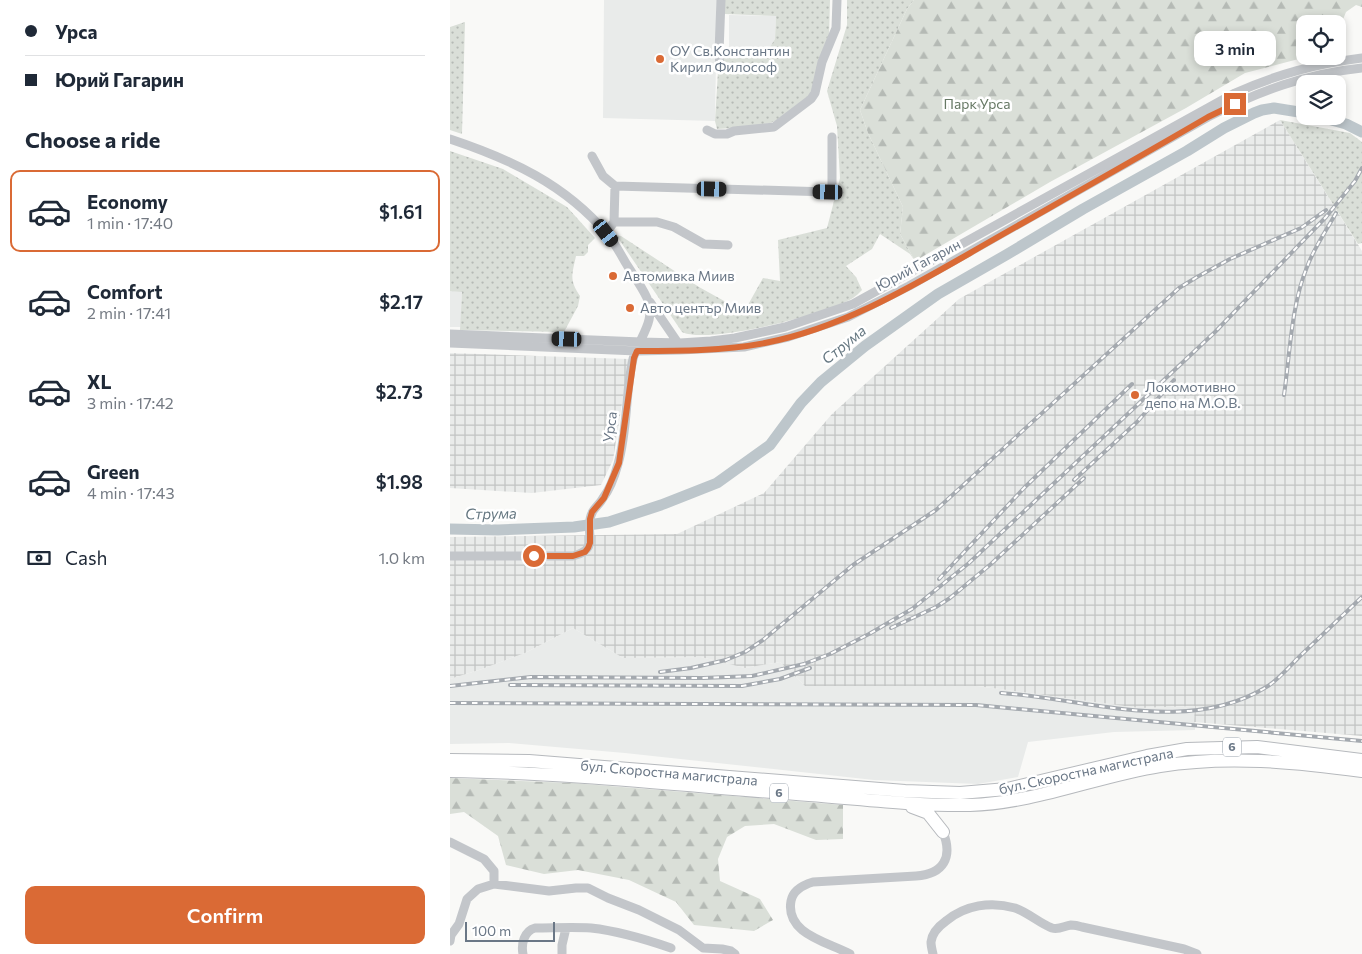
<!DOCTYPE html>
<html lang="en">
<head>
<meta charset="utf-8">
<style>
  :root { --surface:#fff; --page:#f6f6f7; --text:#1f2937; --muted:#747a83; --line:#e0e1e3; --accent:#da6a35 }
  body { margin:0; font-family:Commissioner,sans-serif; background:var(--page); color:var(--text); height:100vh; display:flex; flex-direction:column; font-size:19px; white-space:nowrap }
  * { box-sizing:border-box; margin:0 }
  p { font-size:16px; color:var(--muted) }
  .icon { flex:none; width:28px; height:28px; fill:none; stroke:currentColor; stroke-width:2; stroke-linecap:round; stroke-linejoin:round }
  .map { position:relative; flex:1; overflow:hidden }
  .side { display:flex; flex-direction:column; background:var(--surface); width:450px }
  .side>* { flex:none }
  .guide { display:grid; align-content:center; height:110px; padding:0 25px; background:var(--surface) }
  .buttons { position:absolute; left:846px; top:15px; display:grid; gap:10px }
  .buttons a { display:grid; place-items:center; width:50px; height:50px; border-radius:10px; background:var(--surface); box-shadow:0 2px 8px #0003; font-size:25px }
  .scale { position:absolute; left:15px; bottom:12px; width:90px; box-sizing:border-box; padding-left:5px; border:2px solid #6a7786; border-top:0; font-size:14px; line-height:18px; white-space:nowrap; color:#6a7786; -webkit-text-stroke:4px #fff; paint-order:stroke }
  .end { position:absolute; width:22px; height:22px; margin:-11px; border:6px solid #da6a35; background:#fff; box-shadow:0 0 0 2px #fff }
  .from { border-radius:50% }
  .bubble { position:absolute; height:35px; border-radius:10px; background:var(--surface); box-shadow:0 2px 8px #0003; font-size:16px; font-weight:600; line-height:35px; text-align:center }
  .car { position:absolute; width:15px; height:30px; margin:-15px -8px; border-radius:6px; box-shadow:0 0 4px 1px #0007; background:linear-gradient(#222 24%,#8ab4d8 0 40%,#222 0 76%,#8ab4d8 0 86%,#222 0) }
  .guide b { display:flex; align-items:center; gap:18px; height:48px; font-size:19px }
  .guide b+b { border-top:1px solid var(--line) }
  .guide i { width:12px; height:12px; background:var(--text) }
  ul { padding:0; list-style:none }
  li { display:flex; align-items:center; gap:15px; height:82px; margin:0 10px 8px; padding:0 15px; border:2px solid transparent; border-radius:10px }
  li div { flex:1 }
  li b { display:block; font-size:19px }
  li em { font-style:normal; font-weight:600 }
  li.active { border-color:var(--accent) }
  li>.icon { width:45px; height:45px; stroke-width:1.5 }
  h2 { padding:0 25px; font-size:22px; line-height:60px }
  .pay { display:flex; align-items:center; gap:12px; height:55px; padding:0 25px; font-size:19px }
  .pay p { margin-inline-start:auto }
  .cta { display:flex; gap:10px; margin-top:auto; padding:10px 25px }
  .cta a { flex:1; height:58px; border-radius:10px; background:var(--accent); color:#fff; font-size:20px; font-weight:600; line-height:58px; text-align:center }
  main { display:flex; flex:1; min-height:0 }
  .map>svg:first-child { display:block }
</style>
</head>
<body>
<main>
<section class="side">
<div class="guide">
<b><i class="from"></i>Урса</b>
<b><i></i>Юрий Гагарин</b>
</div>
<h2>Choose a ride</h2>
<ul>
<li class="active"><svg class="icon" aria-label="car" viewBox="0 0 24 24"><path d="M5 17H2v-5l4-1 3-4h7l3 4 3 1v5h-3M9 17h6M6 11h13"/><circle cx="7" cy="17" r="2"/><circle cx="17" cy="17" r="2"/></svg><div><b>Economy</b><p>1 min · 17:40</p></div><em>$1.61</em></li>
<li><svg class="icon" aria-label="car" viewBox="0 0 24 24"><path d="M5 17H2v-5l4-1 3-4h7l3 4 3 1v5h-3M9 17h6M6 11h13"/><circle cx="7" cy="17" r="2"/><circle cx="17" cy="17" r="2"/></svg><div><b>Comfort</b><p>2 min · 17:41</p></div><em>$2.17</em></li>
<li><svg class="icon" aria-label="car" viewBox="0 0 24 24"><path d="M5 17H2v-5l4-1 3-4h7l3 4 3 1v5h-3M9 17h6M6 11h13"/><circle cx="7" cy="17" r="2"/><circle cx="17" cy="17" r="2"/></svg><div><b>XL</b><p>3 min · 17:42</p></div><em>$2.73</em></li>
<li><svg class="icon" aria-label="car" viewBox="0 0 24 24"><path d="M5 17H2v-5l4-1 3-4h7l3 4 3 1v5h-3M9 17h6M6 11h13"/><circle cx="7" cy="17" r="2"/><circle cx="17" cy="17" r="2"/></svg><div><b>Green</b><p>4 min · 17:43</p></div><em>$1.98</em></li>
</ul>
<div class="pay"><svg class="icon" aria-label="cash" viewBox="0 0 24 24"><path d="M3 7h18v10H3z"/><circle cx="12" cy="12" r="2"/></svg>Cash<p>1.0 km</p></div>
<div class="cta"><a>Confirm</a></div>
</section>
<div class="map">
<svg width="912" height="954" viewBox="0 0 912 954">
  <defs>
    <pattern id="industrial-grid" width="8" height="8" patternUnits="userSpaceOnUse" patternTransform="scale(1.25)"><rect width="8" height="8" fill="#e9ebea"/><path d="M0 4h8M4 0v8" fill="none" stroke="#c1c3c3"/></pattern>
    <pattern id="grass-dots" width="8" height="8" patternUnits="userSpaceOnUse" patternTransform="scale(1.25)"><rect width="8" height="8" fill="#dadfd8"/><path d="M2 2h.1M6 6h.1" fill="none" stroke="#b5bab5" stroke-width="1.8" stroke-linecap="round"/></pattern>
    <pattern id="forest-firs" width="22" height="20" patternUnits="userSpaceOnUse" patternTransform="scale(1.25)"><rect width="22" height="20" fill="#dadfd8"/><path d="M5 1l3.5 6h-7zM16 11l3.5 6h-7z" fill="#b5bab5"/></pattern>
  </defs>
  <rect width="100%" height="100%" fill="#f9f9f7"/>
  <path fill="#e9ebea" d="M154 0H267L265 121 153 118Z
    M279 15 326 16 325 39 315 57 274 51V47H279Z
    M0 288 12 289 11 327H0Z
    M123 628 173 658 251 657 295 668 330 662 355 686H527L689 708 745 706V730L664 732 578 742 568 777 528 784 424 780 175 753 59 743 0 744V679L32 669 75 653Z"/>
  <path fill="url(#industrial-grid)" d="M830 120 912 251V736L744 722 745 706 689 708 527 686H355L330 662 295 668 251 657 173 658 123 628 75 653 32 669 0 679V537L227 534 314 493 382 414 509 299Z
    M0 353 179 359 163 460 151 485 82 493 0 488Z"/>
  <path fill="url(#grass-dots)" d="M275 0H380L379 39 363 88 359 96 328 120 320 123 300 127 267 129 265 121 268 71 273 70 274 51 314 57 325 39 326 16 275 14Z
    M397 0H464L457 9 410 110 418 133 453 207 450 234 465 261 460 254 430 234 422 249 396 266 406 277 412 290C409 293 406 296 403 298 377 314 259 345 232 332L166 235 171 236 249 287 294 312 313 278 330 281 328 240 377 228 390 178 387 126 377 91 397 25Z
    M15 22 12 134 0 130V27Z
    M830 120 900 133 912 142V243L908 244Z
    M0 151 53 169 117 207 145 238 138 245V252L134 256H126C122 275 119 280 130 296L128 306 114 332 10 330 12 292 0 291Z"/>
  <path fill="url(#forest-firs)" d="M464 0H912V7L906 5 896 12 888 32V24H855V56H860L795 73 736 108 600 182 465 261 450 234 453 207 418 133 410 110 457 9Z
    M0 778 122 783 393 805V839L366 840 324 824 295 826 277 837 268 859 270 881 310 899 323 920 304 931 244 925 226 902 179 880 128 870 94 874 56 865 48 836 14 812 0 814Z"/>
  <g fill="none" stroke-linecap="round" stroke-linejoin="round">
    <path stroke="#bdc6cb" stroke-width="11" d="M867 116 896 124 912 132
      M0 529 48 530 124 527 159 522 211 505 267 483 320 445 351 403 371 382 415 346 488 294 556 255 633 209 737 151 774 128 804 113 812 110 824 108 855 113"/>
    <g stroke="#b6b9bd" stroke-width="14">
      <path id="highway" d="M0 760 79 761 455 791 510 793 557 789 697 756 737 749 807 747 912 760
        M0 771C120 773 239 786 359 795 412 799 467 806 520 805 585 803 647 776 710 766 778 755 844 762 912 771
        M462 807 478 813 493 832"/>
    </g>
    <path stroke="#c3c6ca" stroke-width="9" d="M270 68 269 52 271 0
      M257 130 265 134H277L284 131 324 127 361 99 365 93 372 62 386 28 387 0
      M0 139C60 159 115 184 157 234 165 243 171 255 177 265 184 276 192 287 197 298 207 321 189 337 183 359 175 393 178 430 168 464 165 475 160 489 153 498 150 504 144 508 142 513 133 531 152 549 123 556H0
      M142 156 153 176 165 186
      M164 222H207L224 227 254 244 278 245
      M156 233 164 222 165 186 379 192 382 188V137
      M200 302 228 343
      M0 334 191 342 230 343 261 341 285 338 335 327 403 304 785 93C828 74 865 64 912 58
      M0 343 187 351 230 350 294 347 338 337 398 317 459 286 758 117C809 91 855 74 912 68
      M0 842 34 859 44 871V884
      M0 941 1 935 9 924 17 899 28 889 44 884 99 891 126 888H138L158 898 189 910 229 930 253 948 272 949 281 951 285 954
      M73 954C71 944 74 931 85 928 103 928 122 927 141 928 168 931 195 939 221 948
      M112 954V945L116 928
      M400 954C378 942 335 934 341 901 343 890 353 885 363 882L466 876C494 874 503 857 493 832
      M483 954C482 950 481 946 481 942 482 933 489 926 496 921 515 905 541 901 565 908 579 913 589 923 602 928 609 930 614 926 621 925 625 925 629 926 632 927L734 949 747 954"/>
    <use href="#highway" stroke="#fff" stroke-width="12"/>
    <g stroke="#a4a9af" stroke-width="4">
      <path id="rail" d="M834 395C840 354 841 306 857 267 864 248 876 231 886 213
        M624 480 687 422 724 380
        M489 579 574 488 682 384
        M441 628 486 607 500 598 541 564 634 478
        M210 672 241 668 276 660 295 652 313 640 403 565 486 510 729 288 747 277 780 259 851 228 876 210
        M60 685 292 686 330 679 360 668
        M0 686 81 677 253 678 302 676 354 664 380 654 419 634 462 609 519 563 765 332 876 217 905 181 912 168
        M551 693C639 699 738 736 818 686 829 679 839 667 849 657 870 637 891 617 912 597
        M0 703 526 705 912 741"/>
    </g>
    <use href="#rail" stroke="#fff" stroke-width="2" stroke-dasharray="5.5" stroke-linecap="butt"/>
  </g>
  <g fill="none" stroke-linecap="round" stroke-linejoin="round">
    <path stroke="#da6a35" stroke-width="6" d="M84 556H123L135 552 138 548 140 543V519L142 512 154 498 169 463 184 358 187 351C229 351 273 351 315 343 397 327 469 282 541 241 613 200 686 159 758 117L785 104"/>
  </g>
  <g fill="#da6a35" stroke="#fff" stroke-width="2">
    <circle cx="210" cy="59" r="5"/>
    <circle cx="163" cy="276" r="5"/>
    <circle cx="180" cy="308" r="5"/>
    <circle cx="685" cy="395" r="5"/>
  </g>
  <g text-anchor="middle" stroke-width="5" stroke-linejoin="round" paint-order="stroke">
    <g fill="#fff" stroke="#97a0aa" stroke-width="1">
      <rect x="773" y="737.5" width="18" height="19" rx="4"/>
      <rect x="320" y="783.5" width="18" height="19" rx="4"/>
    </g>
    <g font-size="12" font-weight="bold" fill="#6a7786">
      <text x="782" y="751">6</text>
      <text x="329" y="797">6</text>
    </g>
    <g font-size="14" fill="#6a7786" stroke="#fff" text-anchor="start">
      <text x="220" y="56">ОУ Св.Константин<tspan x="220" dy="16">Кирил Философ</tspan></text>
      <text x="173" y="281">Автомивка Миив</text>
      <text x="190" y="313">Авто център Миив</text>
      <text x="695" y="392">Локомотивно<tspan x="695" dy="16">депо на М.О.В.</tspan></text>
    </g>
    <g font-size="14" fill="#667864" stroke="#fff">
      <text x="527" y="109">Парк Урса</text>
    </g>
    <g font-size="14" fill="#6a7786" stroke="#fff">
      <text transform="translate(468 265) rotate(-28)" y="5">Юрий Гагарин</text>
      <text transform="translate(160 427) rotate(-82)" y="5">Урса</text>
      <text transform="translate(636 771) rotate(-12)" y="5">бул. Скоростна магистрала</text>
      <text transform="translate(219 773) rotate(5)" y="5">бул. Скоростна магистрала</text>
    </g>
    <g font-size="15" font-style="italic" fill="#657781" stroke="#fff">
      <text transform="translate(394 345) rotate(-39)" y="5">Струма</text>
      <text transform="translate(41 514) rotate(-1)" y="5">Струма</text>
    </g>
  </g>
</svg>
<div class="buttons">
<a><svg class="icon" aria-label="locate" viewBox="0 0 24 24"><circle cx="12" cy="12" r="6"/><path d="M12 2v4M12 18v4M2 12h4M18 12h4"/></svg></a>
<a><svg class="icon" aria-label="layers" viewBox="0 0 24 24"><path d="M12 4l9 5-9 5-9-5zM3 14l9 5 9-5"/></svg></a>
</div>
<div class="scale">100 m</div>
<i class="end from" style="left:84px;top:556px"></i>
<i class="end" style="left:785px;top:104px"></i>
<div class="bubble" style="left:744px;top:31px;width:82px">3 min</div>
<i class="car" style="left:262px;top:189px;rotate:91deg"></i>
<i class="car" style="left:378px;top:192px;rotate:271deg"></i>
<i class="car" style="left:156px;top:233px;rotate:142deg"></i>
<i class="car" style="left:117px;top:339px;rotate:272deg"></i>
</div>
</main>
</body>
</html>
